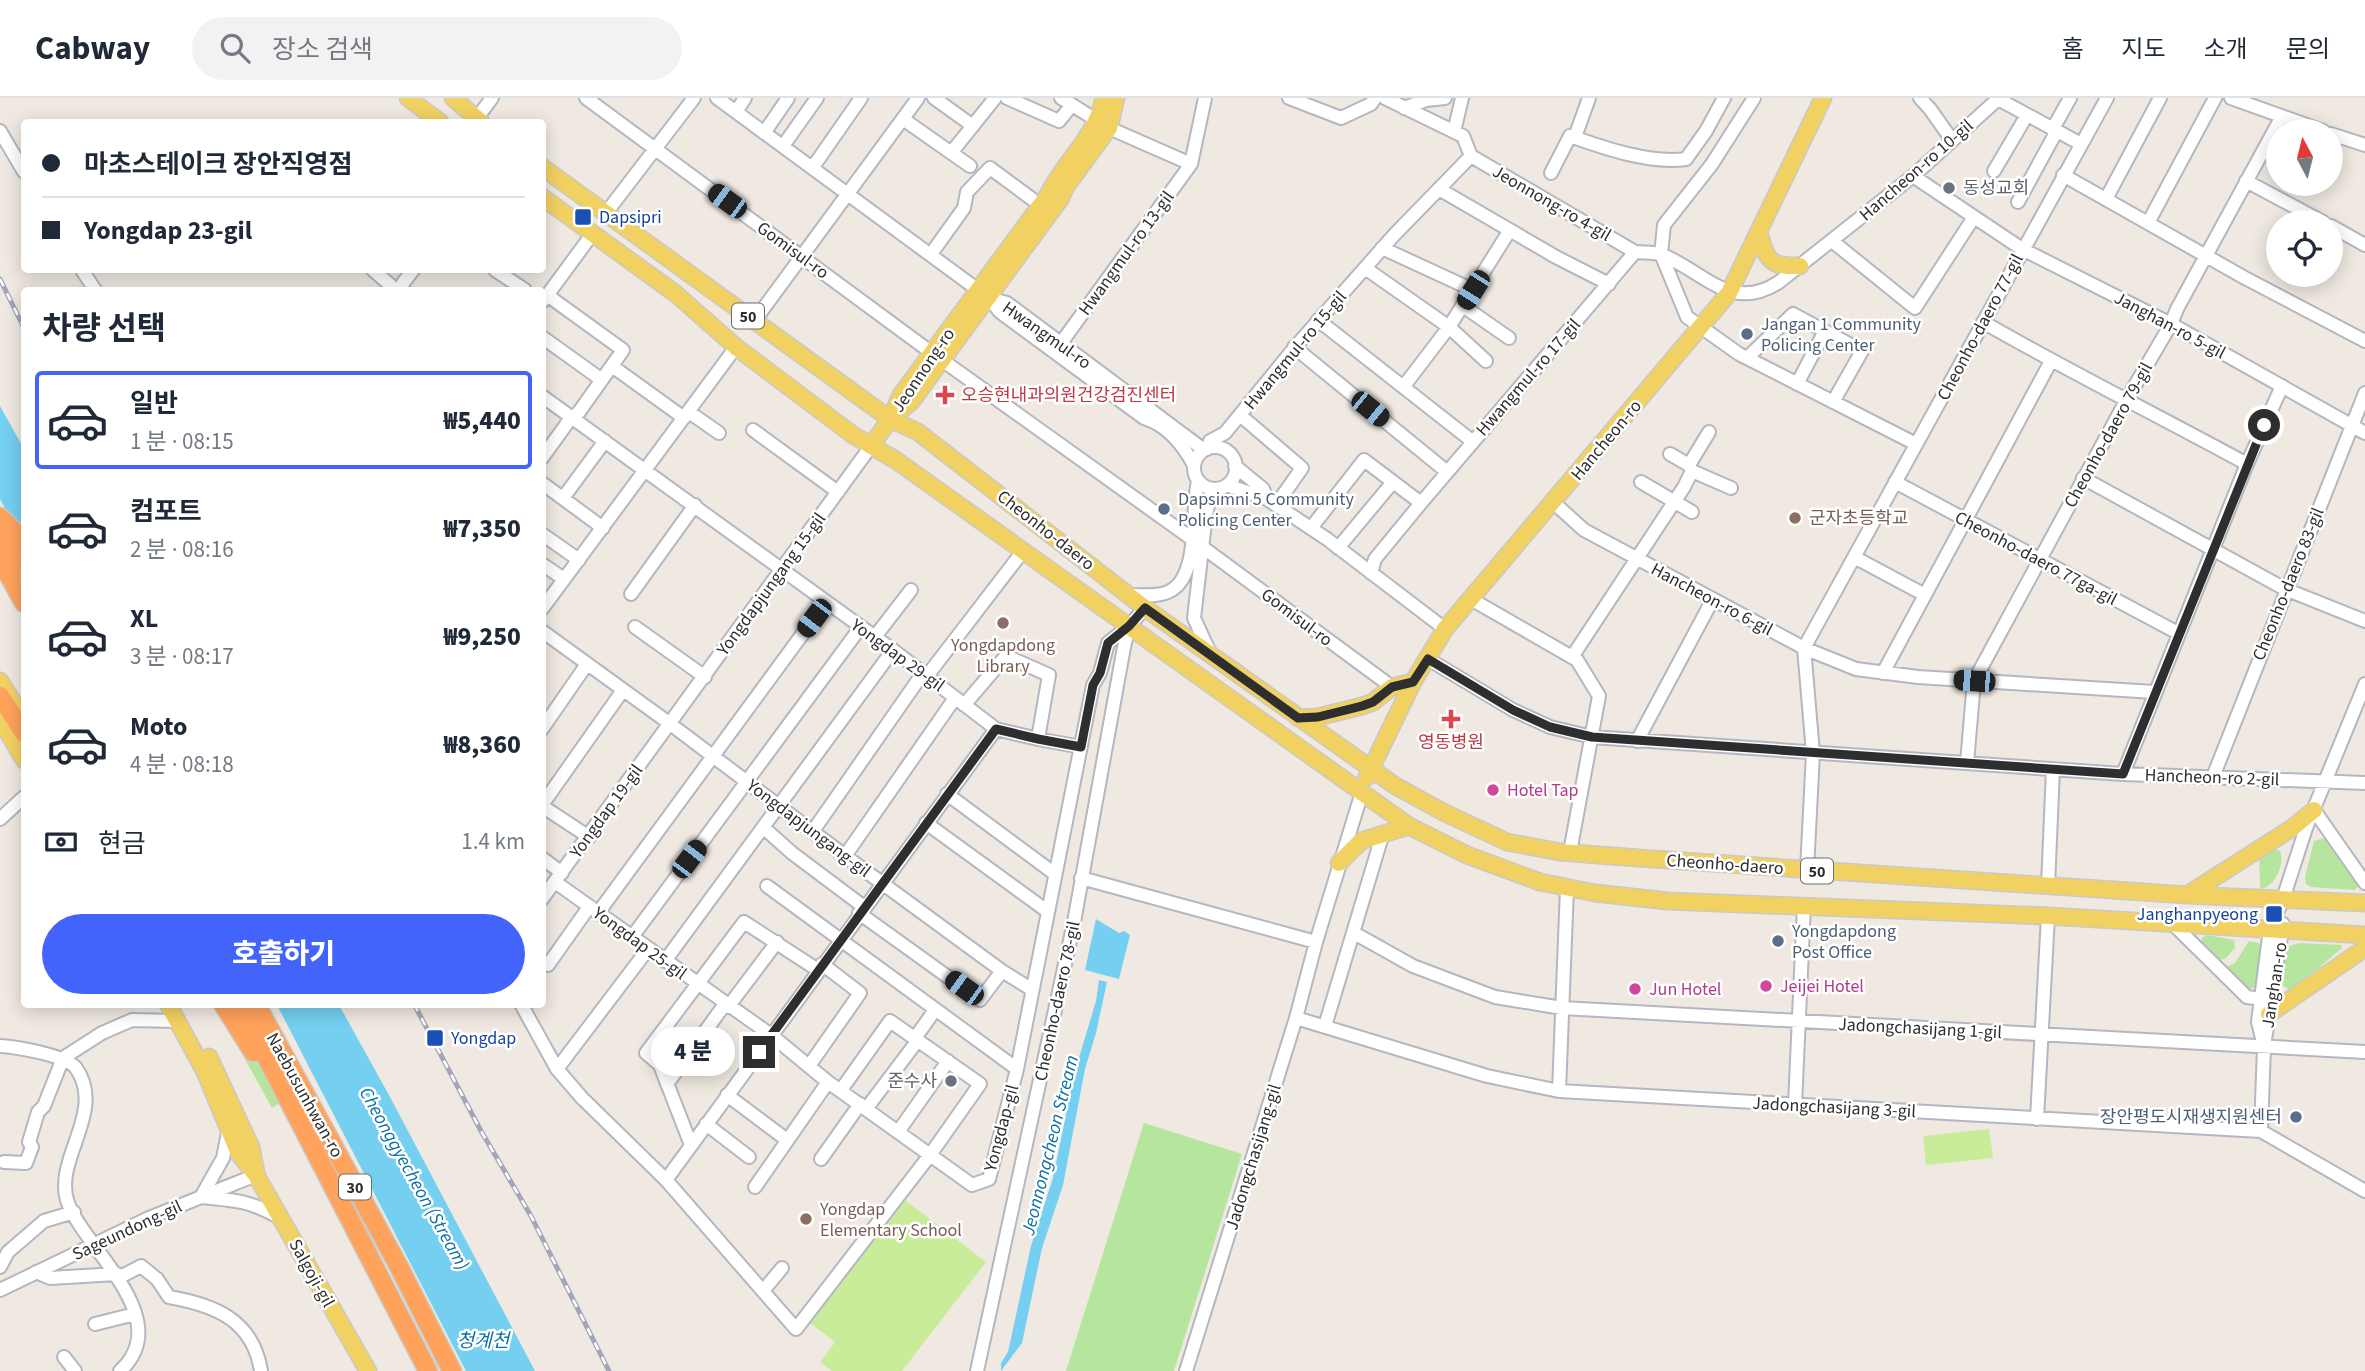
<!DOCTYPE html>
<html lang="ko">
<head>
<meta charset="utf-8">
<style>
  :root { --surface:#fff; --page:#f2f2f3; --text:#1f2937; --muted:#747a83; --line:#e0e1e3; --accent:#4264fb }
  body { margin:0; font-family:"Source Sans 3","Noto Sans KR",sans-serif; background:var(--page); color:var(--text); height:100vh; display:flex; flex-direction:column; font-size:26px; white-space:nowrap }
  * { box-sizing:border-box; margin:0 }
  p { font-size:23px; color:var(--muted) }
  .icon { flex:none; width:38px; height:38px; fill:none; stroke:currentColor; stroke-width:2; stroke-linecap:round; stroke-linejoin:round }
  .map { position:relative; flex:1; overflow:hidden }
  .side { position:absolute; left:21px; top:189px; width:525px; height:721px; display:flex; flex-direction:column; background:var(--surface); border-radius:7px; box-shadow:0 4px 18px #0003 }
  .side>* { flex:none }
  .banner { position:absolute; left:21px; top:21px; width:525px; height:154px; border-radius:7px; box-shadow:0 4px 18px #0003; display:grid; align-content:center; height:154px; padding:0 21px; background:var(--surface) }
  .needle { width:46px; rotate:353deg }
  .fabs { position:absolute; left:2266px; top:21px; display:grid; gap:14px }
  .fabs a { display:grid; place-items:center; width:77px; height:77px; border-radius:50%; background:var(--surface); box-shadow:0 4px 18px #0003; font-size:35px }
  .end { position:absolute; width:32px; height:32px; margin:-16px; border:9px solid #2e2e2e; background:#fff; box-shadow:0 0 0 4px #fff }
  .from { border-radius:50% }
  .bubble { position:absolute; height:49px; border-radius:24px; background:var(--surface); box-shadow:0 4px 18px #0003; font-size:23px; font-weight:800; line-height:49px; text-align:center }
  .car { position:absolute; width:21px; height:42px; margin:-21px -10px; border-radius:9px; box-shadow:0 0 5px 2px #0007; background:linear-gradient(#222 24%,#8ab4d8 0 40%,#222 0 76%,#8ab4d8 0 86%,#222 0) }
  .banner b { display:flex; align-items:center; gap:24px; height:66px; font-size:26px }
  .banner b+b { border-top:2px solid var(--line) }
  .banner i { width:18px; height:18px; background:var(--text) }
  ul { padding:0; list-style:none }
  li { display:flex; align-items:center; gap:21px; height:98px; margin:0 14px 10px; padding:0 7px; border:4px solid transparent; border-radius:7px }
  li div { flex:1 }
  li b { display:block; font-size:26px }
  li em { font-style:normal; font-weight:800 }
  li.current { border-color:var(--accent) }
  li>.icon { width:63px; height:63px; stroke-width:1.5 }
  h2 { padding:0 21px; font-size:32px; line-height:84px }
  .pay { display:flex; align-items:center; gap:18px; height:77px; padding:0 21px; font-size:26px }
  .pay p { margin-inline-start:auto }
  .button { display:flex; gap:14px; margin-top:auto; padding:14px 21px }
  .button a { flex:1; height:80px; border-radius:42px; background:var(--accent); color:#fff; font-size:28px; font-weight:800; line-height:80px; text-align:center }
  header { display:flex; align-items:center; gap:42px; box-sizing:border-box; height:98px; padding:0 35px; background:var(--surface); border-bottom:2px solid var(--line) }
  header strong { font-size:33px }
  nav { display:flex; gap:38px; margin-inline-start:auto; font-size:24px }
  .search { width:490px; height:63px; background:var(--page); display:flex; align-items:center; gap:18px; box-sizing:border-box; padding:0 24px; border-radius:38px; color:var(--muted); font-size:26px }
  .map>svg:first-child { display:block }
</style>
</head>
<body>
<header>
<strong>Cabway</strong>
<div class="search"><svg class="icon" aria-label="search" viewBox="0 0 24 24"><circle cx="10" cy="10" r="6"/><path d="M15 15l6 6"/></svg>장소 검색</div>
<nav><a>홈</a><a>지도</a><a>소개</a><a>문의</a></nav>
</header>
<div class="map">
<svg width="2365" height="1273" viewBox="0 0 2365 1273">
  <rect width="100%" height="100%" fill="#efe9e1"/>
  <path fill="#b6e59e" d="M2324 740 2358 788 2355 792 2311 789 2306 786 2305 779 2314 743Z
    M2274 750 2280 753C2285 766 2276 786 2263 791L2260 789 2259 757Z
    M2207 837 2234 842 2235 850 2226 860 2217 863 2202 845V840Z
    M2249 843 2259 845 2261 853 2255 889 2247 892 2224 870 2235 865Z
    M2299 845 2341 847 2342 850 2295 890 2290 892 2280 886 2278 882 2286 849Z
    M229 932 301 992 272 1010Z
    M1144 1025 1242 1056 1174 1273H1066Z"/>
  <path fill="#c9ec9a" d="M1989 1031 1993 1060 1926 1067 1923 1038Z
    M905 1102 986 1164 902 1273H832L820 1264 835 1244 810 1225Z"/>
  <path fill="#75cff0" d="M0 308 24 351V446L0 401Z
    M1096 821 1119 835 1124 833 1130 837 1119 881 1085 872Z
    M1099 882 1107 884 1096 935 1085 971 1063 1087 1042 1150 1022 1245 1001 1273V1265L1008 1254 1031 1148 1053 1080 1075 973 1096 903Z
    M277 907H339L390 999 535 1273H466Z"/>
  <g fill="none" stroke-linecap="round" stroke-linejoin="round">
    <g stroke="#b4b7c1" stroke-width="16">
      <path id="minor" d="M586 0 932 255
        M717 0 989 200 1000 214 1144 320C1168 327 1183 347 1194 367
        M934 0 973 28
        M1007 0 1059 23 1071 8
        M1061 0 1109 30 1191 66
        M1289 0 1341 20 1371 6 1375 0
        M1385 0 1463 38 1471 58 1635 154C1644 155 1655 154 1663 157 1705 175 1732 215 1779 184L1913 78 1999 0
        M1754 0 1712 66 1664 127 1661 156 1687 219 1739 256 1916 346
        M1920 0 1930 11 1952 42
        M2231 0 2323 33
        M1998 1 2081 46
        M1404 10 1426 2 1445 0
        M736 14 745 0
        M903 21 970 68
        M474 24 492 0
        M0 33 24 74
        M1454 34 1462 0
        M764 35 788 0
        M2331 36 2365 47
        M1575 39 1589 0
        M783 48 817 0
        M951 55 995 0
        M813 69 861 0
        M1994 73 2027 17
        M1551 75 1570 38C1604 50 1650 66 1686 61L1706 33 1724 0
        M2063 77 2245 180 2365 243
        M1913 78 2022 151 2171 226 2365 335
        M2246 83 2323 124
        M1439 91 1556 159 1609 186
        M2106 101 2160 0
        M2018 104 2054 38 2055 27 2070 0
        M606 115 694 0
        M2148 125 2215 0
        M2331 128 2365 147
        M1832 143 1915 210 1974 119
        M1382 150 1473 192
        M931 156 964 110 967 94 990 70 1032 101
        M1365 170 1449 229 1486 263
        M82 172 95 192
        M373 172 396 192
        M495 172 525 192
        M402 192 403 185 413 172
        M989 200 1007 205 1204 352
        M543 203 593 135
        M1463 208 1509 240
        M755 222 918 0
        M1318 222 1472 343
        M1983 224C2070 274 2159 318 2247 366
        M542 239 602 282
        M1061 245 1191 66 1205 0
        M1294 249 1446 373
        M1747 260 1793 216 1862 253 1833 304
        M942 262 1192 441
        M612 268 684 320
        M1797 286 1825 233
        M1404 288 1449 229 1510 132
        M542 298 893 552 996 631 1038 641 1081 649
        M689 314 719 335
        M1240 317 1302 370 1276 407
        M753 332 838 394
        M1194 370a21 21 0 1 1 42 0a21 21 0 1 1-42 0Z
        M1207 351 1210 343 1225 335 1296 248 1395 136 1471 58
        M542 360 568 324 579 314 623 252 547 197
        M1689 367 1709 334
        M1235 368 1263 391 1267 401
        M1692 373 1731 390
        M2083 380 2285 491 2365 523
        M1641 384 1692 414
        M1895 384 2178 535
        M542 385 603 430
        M1227 387 1267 401 1327 441 1445 531
        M563 400 605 343
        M1553 404 1584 432 1804 550 1856 571 1918 579 2154 594
        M1311 430 1364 362 1421 405
        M542 436 579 462
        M1201 448 1392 589
        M1338 450 1393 384
        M1854 459 1925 497
        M542 466 564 481
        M1371 475 1375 461 1421 405 1635 154
        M631 496 695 407
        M1131 497C1144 497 1159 499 1170 493 1200 478 1191 411 1198 383
        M1471 501 1577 562 1599 598 1570 754
        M542 511 736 249
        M635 529 705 579
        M542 533 669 625 845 758 1002 873 1031 891
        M874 540 911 492
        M1211 557 1194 520 1206 416 1210 400 1217 391
        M1572 559 1684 389 1692 373 1689 367 1670 356
        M1428 561 1513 612 1550 629 1592 639 2123 676 2365 685
        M1883 575 2051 263
        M927 578 1023 453
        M964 607 1006 558 1049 577 1038 641
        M542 631 587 566
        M1637 643 1713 501
        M1967 665 1974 583 2127 301 2171 226 2177 211 2281 20
        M2123 676 2247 366 2282 288
        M2213 679 2365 295
        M947 696 1055 776
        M542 707 623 592
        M542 708 589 739
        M2314 712 2365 785
        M0 721 24 699
        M926 725 1047 813
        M764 730 792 755 864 809
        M813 733 923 575
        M845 758 955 600
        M542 760 562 775
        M1807 772 1813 655 1804 550 2107 0
        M1081 780 1316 844 1362 694
        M555 784 771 937 828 984 972 1087 989 1081 1017 971 1093 587 1100 575 1108 545 1129 528
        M767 788 1017 971
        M2048 788 2053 671
        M542 801 871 348
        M598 815 826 504
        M859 815 980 902 1002 873
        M2173 826 2247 899 2269 902
        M1354 835 1413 868 1495 899 1562 910 2365 954
        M632 839 860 530
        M542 863 548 867 589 809
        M665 863 893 552
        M521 906 557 971 582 1000 666 1082 796 1231 930 1057 980 986 890 923 841 992
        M728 909 777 844
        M1296 920 1487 978 1559 993 2261 1033 2365 1093
        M1325 928 1383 735
        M915 940 935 912
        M0 948C16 949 66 957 76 970 107 1014 52 1062 68 1105 85 1151 177 1221 120 1273
        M2264 948 2258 924 2270 831 2283 801 2306 730 2365 586
        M63 960 102 935 132 922 177 923
        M809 968 860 895 822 866
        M557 971 648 851
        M667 986 725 906
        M1559 993 1567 790
        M727 997 787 1042
        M1795 1007 1804 807
        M866 1011 918 942
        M2037 1021 2048 818
        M706 1026 749 1059
        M229 1030 223 1060 201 1099C236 1102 251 1103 282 1121
        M2261 1033 2264 948 2283 826
        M898 1034 948 963
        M691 1047 660 967 646 955 744 824 818 872
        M821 1061 860 1006
        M4 1064 26 1065 32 1049 29 1044 38 1014 44 1008 63 960
        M666 1082 996 631
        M755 1089 828 984
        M0 1169 8 1154 44 1123 74 1114
        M36 1174 50 1180 117 1176 122 1178 141 1168 157 1181 169 1199C215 1207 253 1222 261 1273
        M0 1192 149 1120 256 1077
        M763 1193 782 1170
        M95 1226 135 1216
        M64 1259 75 1273
        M977 1273 1074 824 1124 549 1129 528 1145 510
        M1186 1273 1296 920 1316 844"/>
    </g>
    <g stroke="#c9c9c9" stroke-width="19">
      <path id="major" d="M408 0 440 24
        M453 0 481 24
        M542 69 890 321 918 334 1145 510 1394 687 1443 714 1507 744 1560 754 1638 760 2187 797 2365 805
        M542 99 676 196 736 249 853 337 897 363 1409 728 1467 757 1540 784 1595 795 1668 803 2048 818 2365 837
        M1759 134C1766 162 1770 169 1800 168
        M892 319 911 304 1061 100 1065 90 1109 30 1116 0
        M871 348 890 321 901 297 1048 97C1065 62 1096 39 1104 0
        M0 583 17 610
        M1298 620 1318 619 1362 608 1373 604 1392 589 1413 584
        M0 621 24 662
        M1367 679 1413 584 1445 531 1729 195 1823 0
        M1339 765 1361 743 1409 728
        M2187 797 2292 730 2314 712
        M168 906 205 974 239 1056 256 1077 368 1273
        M2269 916 2365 850
        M209 959 251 1049 256 1074"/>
    </g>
    <g stroke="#c9c9c9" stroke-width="21">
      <path id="highway" d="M0 419 13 432 24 449
        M0 441 16 469
        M0 461 24 505
        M0 598 24 635
        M223 906 253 954
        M239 906 428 1273
        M256 906 398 1167 452 1273"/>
    </g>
    <use href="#minor" stroke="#fff" stroke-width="12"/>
    <use href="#major" stroke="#f2d163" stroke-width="16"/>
    <use href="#highway" stroke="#ffa35c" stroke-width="18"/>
    <g stroke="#a3a6b8" stroke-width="5">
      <path id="rail" d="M0 181 24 230
        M414 906 481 1033 531 1118 609 1273"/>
    </g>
    <use href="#rail" stroke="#fff" stroke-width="2.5" stroke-dasharray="8" stroke-linecap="butt"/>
  </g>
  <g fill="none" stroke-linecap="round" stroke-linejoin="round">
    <path stroke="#2e2e2e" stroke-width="9" d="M759 954 996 631 1038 641 1081 649 1093 587 1100 575 1108 545 1129 528 1145 510 1298 620 1318 619 1362 608 1373 604 1392 589 1413 584 1428 561 1513 612 1550 629 1592 639 2123 676 2264 327"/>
  </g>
  <g fill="#6b7280" stroke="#fff" stroke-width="2.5">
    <circle cx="1949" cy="90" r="7"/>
    <circle cx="951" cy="983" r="7"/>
  </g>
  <g fill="#1a4fb4" stroke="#fff" stroke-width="2.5">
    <rect x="574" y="110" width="18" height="18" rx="3.5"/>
    <rect x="2265" y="807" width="18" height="18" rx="3.5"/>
    <rect x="426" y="931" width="18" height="18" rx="3.5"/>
  </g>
  <g fill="#5c6f8a" stroke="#fff" stroke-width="2.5">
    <circle cx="1747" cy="236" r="7"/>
    <circle cx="1164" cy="411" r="7"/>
    <circle cx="1778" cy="843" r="7"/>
    <circle cx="2296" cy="1019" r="7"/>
  </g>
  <g fill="#e0444e" stroke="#fff" stroke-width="2.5">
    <path d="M941.5 286.5h7v7h7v7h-7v7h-7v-7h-7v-7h7z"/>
    <path d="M1447.5 610.5h7v7h7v7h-7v7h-7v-7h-7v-7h7z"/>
  </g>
  <g fill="#8d6e63" stroke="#fff" stroke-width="2.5">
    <circle cx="1795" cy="420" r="7"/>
    <circle cx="1003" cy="525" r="7"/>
    <circle cx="806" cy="1121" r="7"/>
  </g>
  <g fill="#d1479c" stroke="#fff" stroke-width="2.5">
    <circle cx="1493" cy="692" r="7"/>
    <circle cx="1766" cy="888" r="7"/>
    <circle cx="1635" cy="891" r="7"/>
  </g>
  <g text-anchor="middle" stroke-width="5" stroke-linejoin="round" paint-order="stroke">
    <g fill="#fff" stroke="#6d6d6d" stroke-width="2">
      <rect x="732" y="205.5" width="32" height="25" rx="5"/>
      <rect x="1801" y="760.5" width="32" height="25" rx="5"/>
      <rect x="339" y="1076.5" width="32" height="25" rx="5"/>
    </g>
    <g font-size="16" font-weight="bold" fill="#2e2e2e">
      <text x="748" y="224">50</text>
      <text x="1817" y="779">50</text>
      <text x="355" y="1095">30</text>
    </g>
    <g font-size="18" fill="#2e2e2e" stroke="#fff">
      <text transform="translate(1916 72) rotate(-41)" y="6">Hancheon-ro 10-gil</text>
      <text transform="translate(1552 105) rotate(30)" y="6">Jeonnong-ro 4-gil</text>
      <text transform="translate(793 152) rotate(36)" y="6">Gomisul-ro</text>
      <text transform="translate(1126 155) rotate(-54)" y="6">Hwangmul-ro 13-gil</text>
      <text transform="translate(2170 227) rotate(28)" y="6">Janghan-ro 5-gil</text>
      <text transform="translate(1980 229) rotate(-62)" y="6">Cheonho-daero 77-gil</text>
      <text transform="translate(1047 237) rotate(35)" y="6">Hwangmul-ro</text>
      <text transform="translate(1295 252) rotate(-50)" y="6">Hwangmul-ro 15-gil</text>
      <text transform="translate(923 272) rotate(-56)" y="6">Jeonnong-ro</text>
      <text transform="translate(1528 279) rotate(-49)" y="6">Hwangmul-ro 17-gil</text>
      <text transform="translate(2108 337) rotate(-61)" y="6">Cheonho-daero 79-gil</text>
      <text transform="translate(1606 342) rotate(-50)" y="6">Hancheon-ro</text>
      <text transform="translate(1046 432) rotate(38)" y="6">Cheonho-daero</text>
      <text transform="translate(2036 460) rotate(28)" y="6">Cheonho-daero 77ga-gil</text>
      <text transform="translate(771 486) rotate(-54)" y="6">Yongdapjungang 15-gil</text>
      <text transform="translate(2288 486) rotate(-68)" y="6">Cheonho-daero 83-gil</text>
      <text transform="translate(1712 501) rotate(28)" y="6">Hancheon-ro 6-gil</text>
      <text transform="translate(1297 519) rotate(37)" y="6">Gomisul-ro</text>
      <text transform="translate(898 557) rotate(36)" y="6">Yongdap 29-gil</text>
      <text transform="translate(2212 679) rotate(2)" y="6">Hancheon-ro 2-gil</text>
      <text transform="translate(606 713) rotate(-54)" y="6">Yongdap 19-gil</text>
      <text transform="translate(809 730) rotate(37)" y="6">Yongdapjungang-gil</text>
      <text transform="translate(1725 766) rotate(4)" y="6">Cheonho-daero</text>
      <text transform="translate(640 845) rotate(36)" y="6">Yongdap 25-gil</text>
      <text transform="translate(2274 887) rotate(-81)" y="6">Janghan-ro</text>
      <text transform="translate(1057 903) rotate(-78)" y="6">Cheonho-daero 78-gil</text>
      <text transform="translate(1920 930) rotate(3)" y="6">Jadongchasijang 1-gil</text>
      <text transform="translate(305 997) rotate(61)" y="6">Naebusunhwan-ro</text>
      <text transform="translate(1834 1009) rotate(3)" y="6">Jadongchasijang 3-gil</text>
      <text transform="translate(1001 1030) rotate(-75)" y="6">Yongdap-gil</text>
      <text transform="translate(1253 1059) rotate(-73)" y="6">Jadongchasijang-gil</text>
      <text transform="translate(127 1132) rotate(-25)" y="6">Sageundong-gil</text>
      <text transform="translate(312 1175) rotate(61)" y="6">Salgoji-gil</text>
    </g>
    <g font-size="18" fill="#5b616d" stroke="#fff" text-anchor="start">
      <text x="1963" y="96">동성교회</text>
      <text x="937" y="989" text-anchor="end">준수사</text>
    </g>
    <g font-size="18" fill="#164399" stroke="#fff" text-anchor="start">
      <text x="599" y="125">Dapsipri</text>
      <text x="2258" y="822" text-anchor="end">Janghanpyeong</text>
      <text x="451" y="946">Yongdap</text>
    </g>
    <g font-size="18" fill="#4e5e75" stroke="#fff" text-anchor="start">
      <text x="1761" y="232">Jangan 1 Community<tspan x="1761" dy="21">Policing Center</tspan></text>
      <text x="1178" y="407">Dapsimni 5 Community<tspan x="1178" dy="21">Policing Center</tspan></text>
      <text x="1792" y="839">Yongdapdong<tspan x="1792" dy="21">Post Office</tspan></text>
      <text x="2282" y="1025" text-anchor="end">장안평도시재생지원센터</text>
    </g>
    <g font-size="18" fill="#be3a42" stroke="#fff" text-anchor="start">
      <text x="961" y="303">오승현내과의원건강검진센터</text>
      <text x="1451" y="650" text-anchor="middle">영동병원</text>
    </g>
    <g font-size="18" fill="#785e54" stroke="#fff" text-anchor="start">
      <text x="1809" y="426">군자초등학교</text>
      <text x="1003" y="553" text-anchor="middle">Yongdapdong<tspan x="1003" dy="21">Library</tspan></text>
      <text x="820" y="1117">Yongdap<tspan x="820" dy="21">Elementary School</tspan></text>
    </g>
    <g font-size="18" fill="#b23c85" stroke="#fff" text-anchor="start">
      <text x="1507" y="698">Hotel Tap</text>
      <text x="1780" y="894">Jeijei Hotel</text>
      <text x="1649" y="897">Jun Hotel</text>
    </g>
    <g font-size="19" font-style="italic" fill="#0d6fa3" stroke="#fff">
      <text transform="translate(1049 1047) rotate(-76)" y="7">Jeonnongcheon Stream</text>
      <text transform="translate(415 1080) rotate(61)" y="7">Cheonggyecheon (Stream)</text>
      <text x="483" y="1249">청계천</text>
    </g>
  </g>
</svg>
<div class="fabs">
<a><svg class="needle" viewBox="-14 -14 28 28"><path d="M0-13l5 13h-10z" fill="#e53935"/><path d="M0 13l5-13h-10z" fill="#747a83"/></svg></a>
<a><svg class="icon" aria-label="locate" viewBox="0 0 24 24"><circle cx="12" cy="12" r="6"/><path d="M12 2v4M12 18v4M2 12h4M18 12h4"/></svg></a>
</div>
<i class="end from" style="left:2264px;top:327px"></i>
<i class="end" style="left:759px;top:954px"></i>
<div class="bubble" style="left:651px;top:929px;width:84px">4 분</div>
<i class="car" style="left:727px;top:103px;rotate:306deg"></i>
<i class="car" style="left:1473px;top:192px;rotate:212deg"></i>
<i class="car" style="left:1370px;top:311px;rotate:129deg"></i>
<i class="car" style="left:814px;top:520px;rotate:217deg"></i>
<i class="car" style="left:1974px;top:583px;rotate:274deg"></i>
<i class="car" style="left:689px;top:761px;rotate:37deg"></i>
<i class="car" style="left:964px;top:890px;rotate:306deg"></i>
<div class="banner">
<b><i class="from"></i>마초스테이크 장안직영점</b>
<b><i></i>Yongdap 23-gil</b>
</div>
<section class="side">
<h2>차량 선택</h2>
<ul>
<li class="current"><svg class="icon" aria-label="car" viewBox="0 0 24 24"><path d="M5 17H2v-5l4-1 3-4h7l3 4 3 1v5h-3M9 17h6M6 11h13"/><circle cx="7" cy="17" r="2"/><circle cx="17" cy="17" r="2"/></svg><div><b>일반</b><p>1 분 · 08:15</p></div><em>₩5,440</em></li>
<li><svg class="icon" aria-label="car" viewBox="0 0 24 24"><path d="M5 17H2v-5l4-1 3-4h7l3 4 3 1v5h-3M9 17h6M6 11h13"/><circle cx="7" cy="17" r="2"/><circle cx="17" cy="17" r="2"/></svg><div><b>컴포트</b><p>2 분 · 08:16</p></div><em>₩7,350</em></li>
<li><svg class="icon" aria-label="car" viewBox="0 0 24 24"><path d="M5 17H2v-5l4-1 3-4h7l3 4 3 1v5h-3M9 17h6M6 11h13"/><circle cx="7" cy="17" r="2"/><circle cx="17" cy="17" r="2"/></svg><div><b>XL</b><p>3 분 · 08:17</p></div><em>₩9,250</em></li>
<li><svg class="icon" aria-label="car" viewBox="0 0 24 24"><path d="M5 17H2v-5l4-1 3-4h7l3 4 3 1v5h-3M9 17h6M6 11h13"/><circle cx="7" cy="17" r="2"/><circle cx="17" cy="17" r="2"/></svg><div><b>Moto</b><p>4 분 · 08:18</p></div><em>₩8,360</em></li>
</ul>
<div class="pay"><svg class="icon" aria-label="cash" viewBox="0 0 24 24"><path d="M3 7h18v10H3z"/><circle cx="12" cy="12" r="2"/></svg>현금<p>1.4 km</p></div>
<div class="button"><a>호출하기</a></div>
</section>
</div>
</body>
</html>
